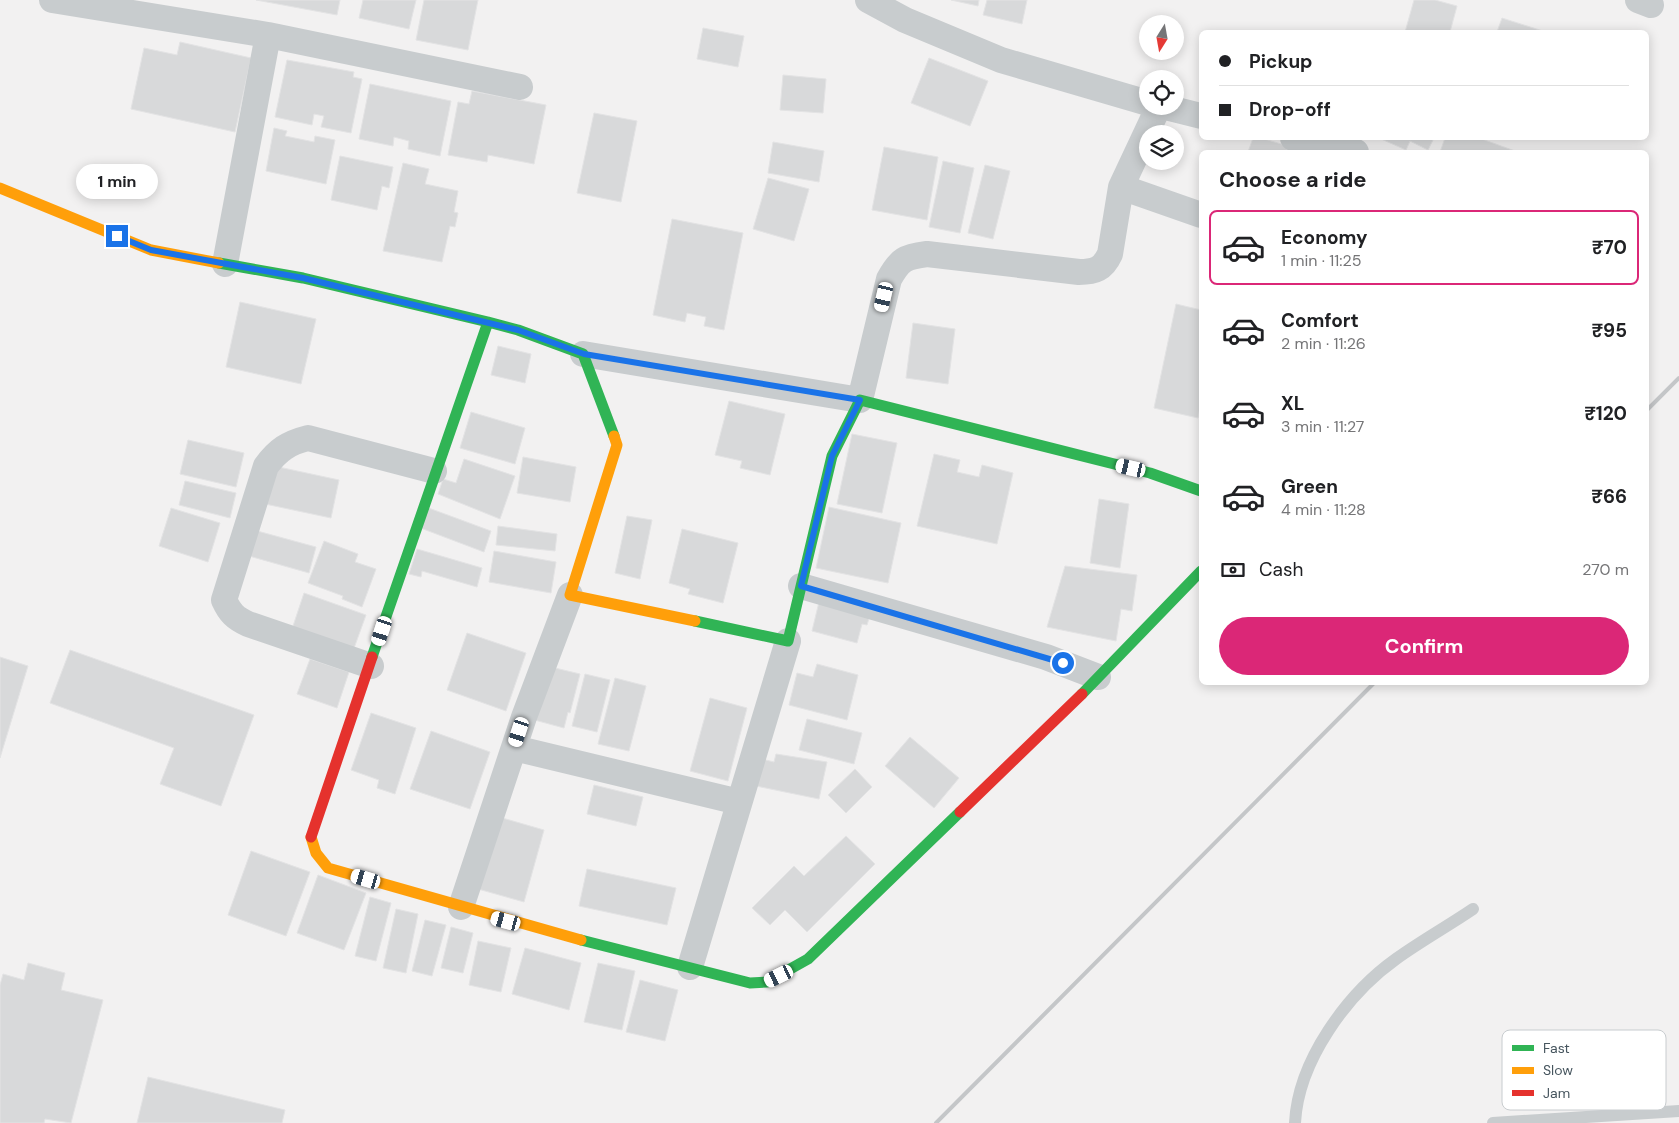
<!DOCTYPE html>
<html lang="en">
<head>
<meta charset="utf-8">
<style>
  :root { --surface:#fff; --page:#f6f6f6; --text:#202124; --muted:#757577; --line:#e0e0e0; --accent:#db2777 }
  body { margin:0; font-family:"DM Sans",sans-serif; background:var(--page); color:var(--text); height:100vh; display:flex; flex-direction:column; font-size:19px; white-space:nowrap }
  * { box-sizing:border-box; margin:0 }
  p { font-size:16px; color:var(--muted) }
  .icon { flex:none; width:28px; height:28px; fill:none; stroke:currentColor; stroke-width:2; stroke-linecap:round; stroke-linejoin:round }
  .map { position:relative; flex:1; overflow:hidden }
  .panel { position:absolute; left:1199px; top:150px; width:450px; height:535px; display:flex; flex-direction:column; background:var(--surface); border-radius:8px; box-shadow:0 2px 12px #0003 }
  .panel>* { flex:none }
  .guide { position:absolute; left:1199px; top:30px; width:450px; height:110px; border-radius:8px; box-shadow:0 2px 12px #0003; display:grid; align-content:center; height:110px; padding:0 20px; background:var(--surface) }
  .needle { width:32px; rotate:191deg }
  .controls { position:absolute; left:1139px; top:15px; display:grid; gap:10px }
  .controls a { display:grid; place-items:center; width:45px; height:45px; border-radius:50%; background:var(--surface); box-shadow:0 2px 12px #0003; font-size:25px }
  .end { position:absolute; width:22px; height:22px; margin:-11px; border:6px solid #1a73e8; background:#fff; box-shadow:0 0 0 2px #fff }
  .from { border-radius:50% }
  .bubble { position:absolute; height:35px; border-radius:18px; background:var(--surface); box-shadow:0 2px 12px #0003; font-size:16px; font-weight:700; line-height:35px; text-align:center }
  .car { position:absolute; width:15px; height:30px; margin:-15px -8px; border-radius:6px; box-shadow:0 0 4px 1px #0007; background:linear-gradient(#fff 24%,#345 0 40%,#fff 0 76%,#345 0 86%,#fff 0) }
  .guide b { display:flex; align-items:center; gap:18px; height:48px; font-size:19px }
  .guide b+b { border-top:1px solid var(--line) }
  .guide i { width:12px; height:12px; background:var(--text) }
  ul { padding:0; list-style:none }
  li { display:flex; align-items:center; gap:15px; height:75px; margin:0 10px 8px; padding:0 10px; border:2px solid transparent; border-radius:8px }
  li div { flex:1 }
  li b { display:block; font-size:19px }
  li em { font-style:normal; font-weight:700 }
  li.on { border-color:var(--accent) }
  li>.icon { width:45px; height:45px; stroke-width:1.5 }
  h2 { padding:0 20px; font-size:22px; line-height:60px }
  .pay { display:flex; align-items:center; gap:12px; height:55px; padding:0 20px; font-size:19px }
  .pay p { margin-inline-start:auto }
  .action { display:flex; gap:10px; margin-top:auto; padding:10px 20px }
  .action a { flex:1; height:58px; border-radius:30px; background:var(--accent); color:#fff; font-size:20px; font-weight:700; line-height:58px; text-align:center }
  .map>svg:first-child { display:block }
</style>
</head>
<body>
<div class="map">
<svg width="1679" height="1123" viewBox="0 0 1679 1123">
  <rect width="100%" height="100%" fill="#f2f1f1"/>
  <path fill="#d8d9da" stroke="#e3e3e4" d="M256 0H340L337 15Z
    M363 0H416L409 29 359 18Z
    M424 0H478L468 50 416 40Z
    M951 0H979L978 6Z
    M987 0H1027L1022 24 983 15Z
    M1414 0H1435L1457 6 1450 32H1405Z
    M1502 18 1546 32H1497Z
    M703 28 744 36 738 67 697 59Z
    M180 42 251 58 235 132 131 109 144 48 177 55Z
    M929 58 988 81 970 126 911 103Z
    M287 60 354 72 353 77 362 79 351 133 321 127 324 116 314 114 312 125 275 117Z
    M783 75 826 79 823 113 780 110Z
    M370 84 451 101 440 156 408 149 409 141 394 137 393 146 359 139Z
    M472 91 546 105 534 164 488 155 487 162 448 155 458 102 469 104Z
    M594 113 637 121 621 202 577 193Z
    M274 128 287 131 285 136 314 142 315 136 335 140 326 184 266 171Z
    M1253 138H1261L1288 146 1286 152H1248Z
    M1379 138H1434L1428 150 1410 141 1406 150Z
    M1445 138H1479L1515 151 1440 152Z
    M773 142 824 151 819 182 768 173Z
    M884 147 938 157 927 220 872 210Z
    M340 156 393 167 389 188 382 186 377 210 331 200Z
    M943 161 974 168 960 233 929 227Z
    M403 163 429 169 425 184 458 191 454 212 458 213 455 227 450 226 442 262 383 251Z
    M985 165 1010 171 993 239 968 233Z
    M768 178 809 189 794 241 753 229Z
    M672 219 743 233 724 330 704 326 706 317 687 313 685 322 653 315Z
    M240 302 316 319 301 384 226 367Z
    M1176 304 1201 310V402L1198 418 1154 408Z
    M913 323 955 329 948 384 906 378Z
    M498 346 531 354 525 383 491 375Z
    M729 401 785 414 770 475 740 468 742 461 715 455Z
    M471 412 525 428 515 464 460 448Z
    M852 434 897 443 882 513 837 504Z
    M188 440 244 453 236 487 180 474Z
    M934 454 960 460 957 472 979 477 982 465 1013 473 997 544 917 526Z
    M523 457 576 467 570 502 517 493Z
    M464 459 515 476 500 519 438 494 443 479 456 483Z
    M274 466 339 480 331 518 265 504Z
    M185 481 236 493 230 518 179 505Z
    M1099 499 1129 504 1120 568 1090 563Z
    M426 507 491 531 484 552 418 527Z
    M829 507 901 523 888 583 816 568Z
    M171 508 220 523 208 562 159 546Z
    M627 516 652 520 640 579 615 573Z
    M498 526 557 534 555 551 496 545Z
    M250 529 316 547 309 573 242 554Z
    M682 529 738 543 723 603 688 594 690 589 669 583Z
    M324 541 358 554 355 562 376 569 362 607 342 599 343 596 308 583Z
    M417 549 482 568 477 587 422 571 421 577 409 574Z
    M494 551 556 562 551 593 489 582Z
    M1065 566 1137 575 1132 611 1121 609 1116 641 1047 627Z
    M304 593 366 615 353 651 292 629Z
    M819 602 870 615 867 625 862 624 857 643 812 631Z
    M467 633 526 653 506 711 447 690Z
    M70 650 254 715 221 806 160 784 174 748 50 703Z
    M0 657 28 666 0 758Z
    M310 659 349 672 337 708 297 694Z
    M817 664 858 675 847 720 789 705 797 673 813 677Z
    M551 667 580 674 570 713 568 712 564 728 531 719Z
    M585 674 610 680 597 732 572 726Z
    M615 678 646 686 629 751 598 744Z
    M710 698 747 708 728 781 690 771Z
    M371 713 416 728 395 794 377 788 379 780 351 770Z
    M807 719 862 733 854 764 799 750Z
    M431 731 490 752 470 809 410 789Z
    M910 737 959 778 934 808 885 766Z
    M776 754 827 762 819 799 756 786 762 759 774 762Z
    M855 769 872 787 846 813 828 795Z
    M594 785 643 797 636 826 587 814Z
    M499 817 544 830 524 902 478 889Z
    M846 836 875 864 807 932 785 910 770 925 752 908 794 866 804 876Z
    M251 851 310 872 286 936 228 915Z
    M587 869 676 888 667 925 579 906Z
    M318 875 366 893 344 950 297 933Z
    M370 897 391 903 376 961 355 956Z
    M396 909 418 914 406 973 383 968Z
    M425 920 446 925 432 976 412 971Z
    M451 927 473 933 463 973 441 968Z
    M478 941 511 948 501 992 469 985Z
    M525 948 581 963 569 1010 512 994Z
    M28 963 65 973 61 990 103 1000 71 1123 45 1119 44 1123H0V985L3 974 24 980Z
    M598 963 635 971 622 1030 584 1022Z
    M640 980 678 990 665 1041 626 1032Z
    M148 1077 285 1110 282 1123H137Z"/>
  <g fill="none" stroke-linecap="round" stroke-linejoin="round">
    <path stroke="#c8ccce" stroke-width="12" d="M1295 1123C1298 1061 1347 994 1396 959 1421 941 1448 926 1473 909
      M1493 1123 1679 1111"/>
    <path stroke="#c8ccce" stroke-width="26" d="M52 0 268 35 520 87
      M868 0 905 20 1001 60 1148 103
      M1638 0 1651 5
      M1161 106 1201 116
      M1293 138 1356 152
      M1121 187 1201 215
      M225 264 268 35
      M583 354 860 400 889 279C900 259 905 257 927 254L1079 272C1095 272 1103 269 1110 254L1121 187 1159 106
      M801 586 1046 657 1098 677
      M371 666 248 624C235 618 230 613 224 600L266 466C278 450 288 443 308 438L434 471
      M514 748 739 802
      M461 907 524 717 570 595
      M690 967 788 641"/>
    <path stroke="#30b455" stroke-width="11" d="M219 263 303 278 488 322 518 330 583 354 614 436
      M695 621 788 641 832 456 860 400 1150 473 1201 491
      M372 657 488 322
      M1082 694 1201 571
      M581 940 750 983 767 982 808 959 960 812"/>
    <path stroke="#ff9f0a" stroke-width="11" d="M0 188 151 250 219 263
      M614 436 617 445 570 595 695 621
      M311 837 316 853 328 868 581 940"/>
    <path stroke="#e5322d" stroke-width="11" d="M960 812 1082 694
      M311 837 372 657"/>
    <path stroke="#c4c6c8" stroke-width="4" d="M1646 411 1679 378
      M936 1123 1375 682"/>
  </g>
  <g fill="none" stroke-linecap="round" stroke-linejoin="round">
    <path stroke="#1a73e8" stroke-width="6" d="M117 236 151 250 303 278 518 330 584 354 860 400 832 456 801 586 1063 663"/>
  </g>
  <rect x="1502" y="1030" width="164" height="80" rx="8" fill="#fff" stroke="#c8cccf" stroke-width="1"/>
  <rect x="1512" y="1045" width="22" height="6" fill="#30b455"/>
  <rect x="1512" y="1067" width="22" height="7" fill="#ff9f0a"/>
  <rect x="1512" y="1090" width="22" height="6" fill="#e5322d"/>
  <g font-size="14" fill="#47565f">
    <text x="1543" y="1053">Fast</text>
    <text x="1543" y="1075">Slow</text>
    <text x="1543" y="1098">Jam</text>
  </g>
</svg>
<div class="controls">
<a><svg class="needle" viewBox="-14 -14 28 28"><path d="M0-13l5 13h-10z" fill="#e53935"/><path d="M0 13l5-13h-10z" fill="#757577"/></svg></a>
<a><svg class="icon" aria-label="locate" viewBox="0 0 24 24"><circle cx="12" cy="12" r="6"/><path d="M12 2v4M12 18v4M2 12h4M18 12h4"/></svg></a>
<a><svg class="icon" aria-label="layers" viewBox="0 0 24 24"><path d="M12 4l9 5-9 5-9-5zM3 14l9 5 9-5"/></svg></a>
</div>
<i class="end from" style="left:1063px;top:663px"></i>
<i class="end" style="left:117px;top:236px"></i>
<div class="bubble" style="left:76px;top:164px;width:82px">1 min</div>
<i class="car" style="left:884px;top:297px;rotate:193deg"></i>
<i class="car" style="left:1131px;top:468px;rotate:283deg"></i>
<i class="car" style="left:382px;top:631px;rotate:198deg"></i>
<i class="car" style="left:519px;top:732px;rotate:198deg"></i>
<i class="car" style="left:366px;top:879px;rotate:286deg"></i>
<i class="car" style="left:506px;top:921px;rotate:285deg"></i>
<i class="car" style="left:779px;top:976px;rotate:244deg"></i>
<div class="guide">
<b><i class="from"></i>Pickup</b>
<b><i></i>Drop-off</b>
</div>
<section class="panel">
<h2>Choose a ride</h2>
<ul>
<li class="on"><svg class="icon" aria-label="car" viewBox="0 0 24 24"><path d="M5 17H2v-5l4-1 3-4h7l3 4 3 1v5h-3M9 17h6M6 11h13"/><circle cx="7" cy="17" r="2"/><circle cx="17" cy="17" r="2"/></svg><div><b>Economy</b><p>1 min · 11:25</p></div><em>₹70</em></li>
<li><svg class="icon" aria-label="car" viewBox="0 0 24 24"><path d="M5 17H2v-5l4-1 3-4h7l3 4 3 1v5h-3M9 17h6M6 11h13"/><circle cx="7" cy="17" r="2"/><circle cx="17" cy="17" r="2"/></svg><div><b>Comfort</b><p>2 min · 11:26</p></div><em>₹95</em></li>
<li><svg class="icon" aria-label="car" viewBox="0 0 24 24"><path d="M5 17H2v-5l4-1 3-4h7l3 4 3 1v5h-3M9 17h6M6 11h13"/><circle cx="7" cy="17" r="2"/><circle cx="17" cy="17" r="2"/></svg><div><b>XL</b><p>3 min · 11:27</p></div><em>₹120</em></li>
<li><svg class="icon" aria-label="car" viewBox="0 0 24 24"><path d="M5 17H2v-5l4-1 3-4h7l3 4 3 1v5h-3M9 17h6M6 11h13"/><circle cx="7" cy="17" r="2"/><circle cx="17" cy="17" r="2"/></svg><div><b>Green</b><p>4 min · 11:28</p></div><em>₹66</em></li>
</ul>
<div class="pay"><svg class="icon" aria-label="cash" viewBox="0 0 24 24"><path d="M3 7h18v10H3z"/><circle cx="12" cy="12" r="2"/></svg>Cash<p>270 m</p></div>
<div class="action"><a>Confirm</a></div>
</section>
</div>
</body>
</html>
